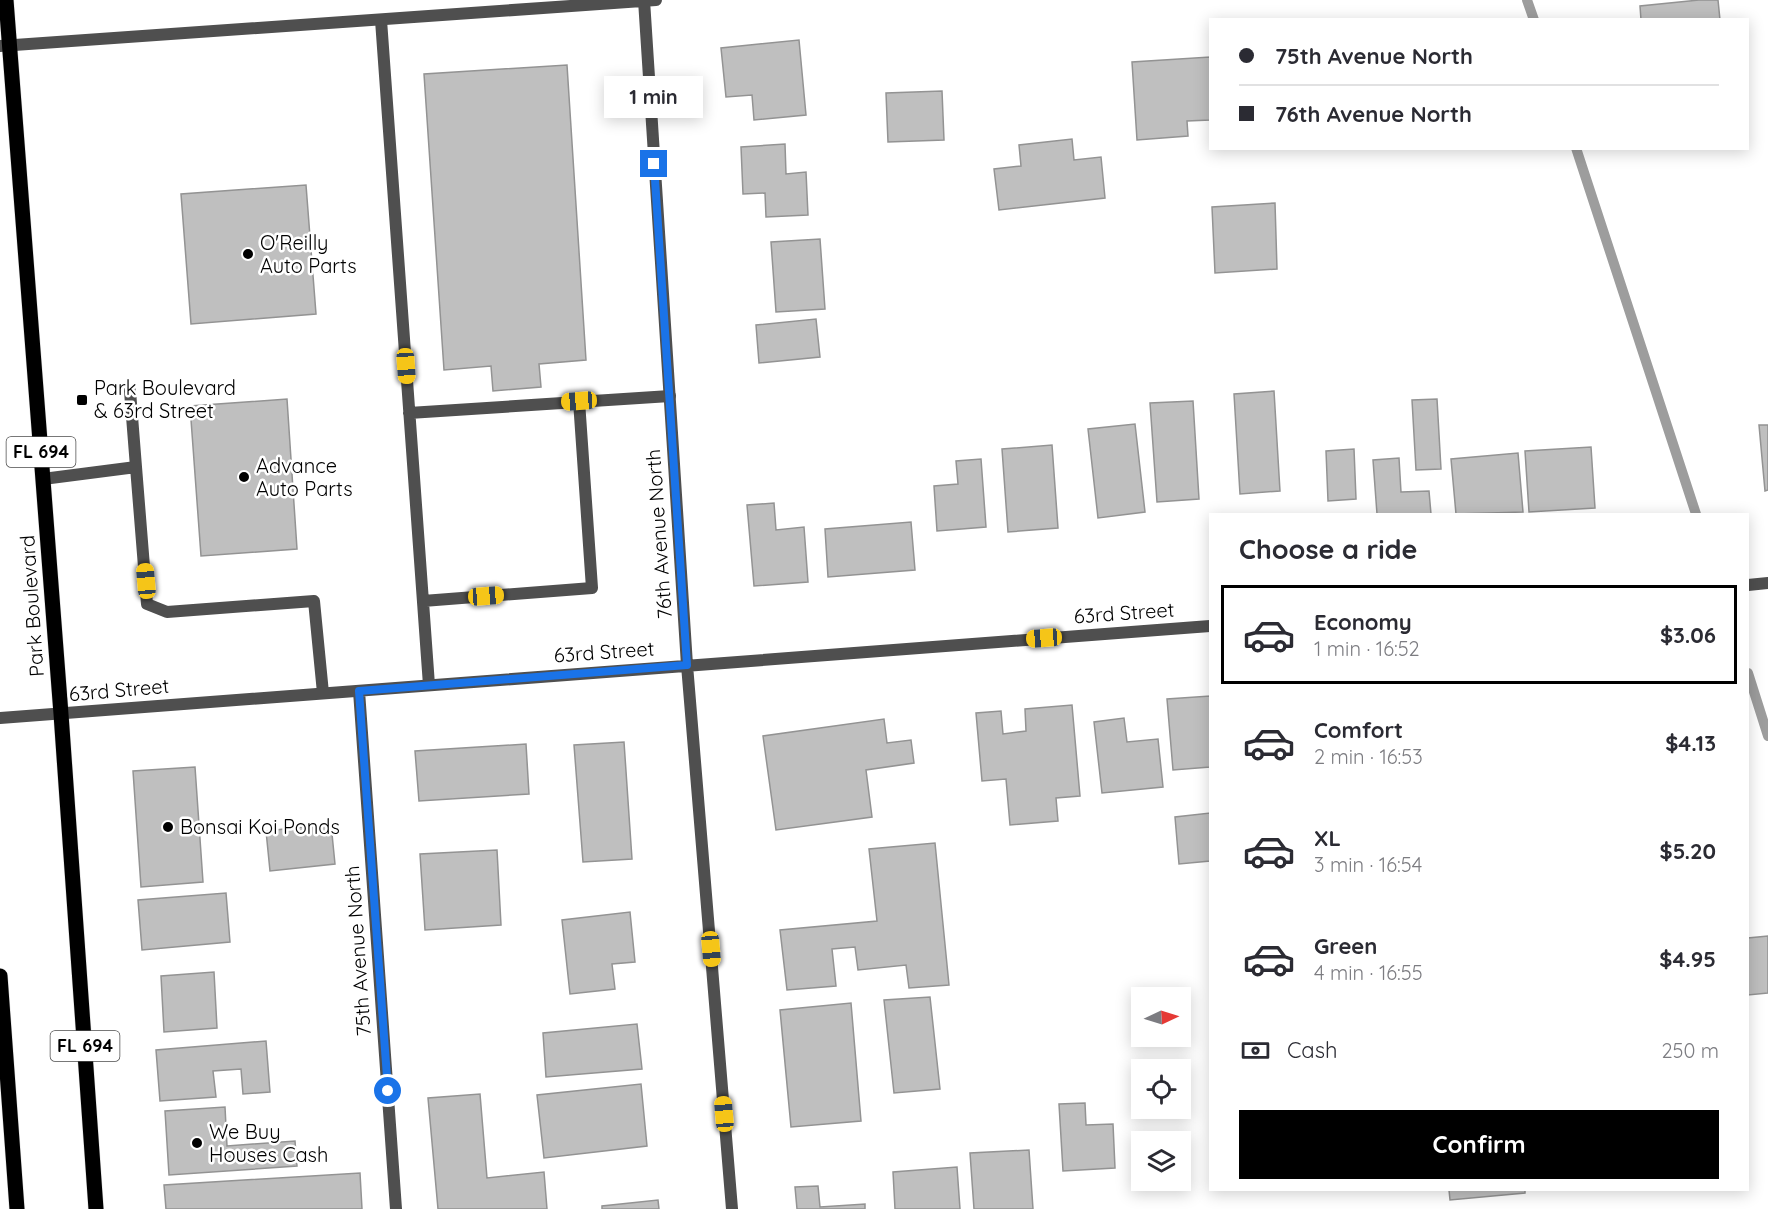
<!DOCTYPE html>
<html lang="en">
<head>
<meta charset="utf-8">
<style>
  :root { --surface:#fff; --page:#f2f2f3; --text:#2b2b33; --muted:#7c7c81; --line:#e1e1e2; --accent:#000 }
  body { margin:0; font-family:Quicksand,sans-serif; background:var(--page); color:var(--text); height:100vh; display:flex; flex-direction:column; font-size:22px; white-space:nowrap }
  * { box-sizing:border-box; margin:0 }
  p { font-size:20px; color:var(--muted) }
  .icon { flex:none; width:33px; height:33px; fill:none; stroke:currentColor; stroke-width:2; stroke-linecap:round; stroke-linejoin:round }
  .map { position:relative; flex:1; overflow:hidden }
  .details { position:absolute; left:1209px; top:513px; width:540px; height:678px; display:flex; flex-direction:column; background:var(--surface); border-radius:0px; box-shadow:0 3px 15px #0003 }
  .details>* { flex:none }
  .banner { position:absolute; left:1209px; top:18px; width:540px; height:132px; border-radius:0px; box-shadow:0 3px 15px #0003; display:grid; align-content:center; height:132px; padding:0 30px; background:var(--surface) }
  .needle { width:39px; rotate:86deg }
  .tools { position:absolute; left:1131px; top:987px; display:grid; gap:12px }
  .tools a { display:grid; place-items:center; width:60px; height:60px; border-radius:0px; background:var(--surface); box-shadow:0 3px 15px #0003; font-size:30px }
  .end { position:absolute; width:27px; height:27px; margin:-14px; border:8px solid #1a73e8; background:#fff; box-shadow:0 0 0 3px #fff }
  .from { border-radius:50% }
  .bubble { position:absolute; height:42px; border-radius:0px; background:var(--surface); box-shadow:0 3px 15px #0003; font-size:20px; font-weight:700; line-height:42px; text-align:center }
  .car { position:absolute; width:18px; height:36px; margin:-18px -9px; border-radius:8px; box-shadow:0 0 4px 2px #0007; background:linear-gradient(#f5c518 24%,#345 0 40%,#f5c518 0 76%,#345 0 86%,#f5c518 0) }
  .banner b { display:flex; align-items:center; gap:21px; height:57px; font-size:22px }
  .banner b+b { border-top:2px solid var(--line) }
  .banner i { width:15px; height:15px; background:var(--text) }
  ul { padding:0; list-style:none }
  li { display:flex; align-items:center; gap:18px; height:99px; margin:0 12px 9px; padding:0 18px; border:3px solid transparent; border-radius:0px }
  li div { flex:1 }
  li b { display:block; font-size:22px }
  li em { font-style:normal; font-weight:700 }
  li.current { border-color:var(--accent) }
  li>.icon { width:54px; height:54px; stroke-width:1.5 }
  h2 { padding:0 30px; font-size:27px; line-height:72px }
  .pay { display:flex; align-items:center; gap:15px; height:66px; padding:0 30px; font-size:22px }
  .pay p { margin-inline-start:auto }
  .primary-button { display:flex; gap:12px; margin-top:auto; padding:12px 30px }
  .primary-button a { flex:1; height:69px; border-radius:0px; background:var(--accent); color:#fff; font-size:24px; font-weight:700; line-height:69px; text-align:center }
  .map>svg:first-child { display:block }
</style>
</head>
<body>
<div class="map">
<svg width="1768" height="1209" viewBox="0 0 1768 1209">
  <rect width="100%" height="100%" fill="#fff"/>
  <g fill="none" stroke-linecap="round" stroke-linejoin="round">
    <path stroke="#9d9d9d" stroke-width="10" d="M1527 0 1534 20
      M1576 148 1696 514
      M1748 673 1768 736"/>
  </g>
  <path fill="#bfbfbf" stroke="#939393" stroke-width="1.5" d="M1699 0H1718L1720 20H1641L1640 6Z
    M799 40 806 115 754 120 752 95 726 97 721 48Z
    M1210 57V120L1187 121 1188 136 1137 140 1132 62Z
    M567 65 586 360 539 364 541 387 493 391 491 366 444 370 424 74Z
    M942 91 944 140 888 142 886 93Z
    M1072 139 1074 160 1101 157 1105 198 999 210 994 169 1021 166 1019 145Z
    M785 144 786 174 806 172 808 215 766 217 765 193 743 194 741 147Z
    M306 185 316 314 191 324 181 194Z
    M1275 203 1277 269 1215 273 1212 207Z
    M820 239 825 309 776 312 771 242Z
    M816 319 820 357 759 363 756 325Z
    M1274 391 1280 491 1240 494 1234 394Z
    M287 399 297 549 201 556 190 406Z
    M1437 399 1441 469 1416 470 1412 400Z
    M1193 401 1199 499 1157 502 1150 403Z
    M1135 424 1145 512 1098 518 1088 429Z
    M1759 425H1768V490L1765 491Z
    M1052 445 1058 528 1008 532 1002 449Z
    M1591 447 1595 508 1529 512 1525 451Z
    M1354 449 1356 499 1328 501 1326 451Z
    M1518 453 1523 512 1456 514 1451 459Z
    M1399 458 1401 492 1429 491 1431 514H1377L1373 460Z
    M981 459 986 527 937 531 934 486 958 484 956 461Z
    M774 503 776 530 804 527 808 582 754 586 747 505Z
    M911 522 915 570 828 577 825 529Z
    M1210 696V767L1173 770 1167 699Z
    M1072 705 1080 796 1056 798 1058 821 1010 825 1006 779 982 781 976 713 1001 711 1003 734 1026 731 1025 709Z
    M1124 718 1127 742 1158 739 1163 787 1102 793 1094 722Z
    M884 719 887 743 911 740 914 763 866 770 872 817 776 830 763 736Z
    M624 742 632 859 583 862 574 745Z
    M526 744 529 794 419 801 415 751Z
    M195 767 203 882 141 887 133 771Z
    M1210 813V861L1179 864 1175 817Z
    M331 824 335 864 270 871 266 831Z
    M935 843 949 985 909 988 906 965 858 970 855 947 832 949 836 986 787 990 780 930 877 921 869 849Z
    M497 850 501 925 425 930 420 854Z
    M226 893 230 942 142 950 138 900Z
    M630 912 635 962 612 964 615 989 570 994 562 920Z
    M1768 936V993L1748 995V938Z
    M214 972 217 1028 164 1032 161 976Z
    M930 997 940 1089 894 1093 884 1000Z
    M851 1003 861 1121 791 1127 780 1010Z
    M637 1024 642 1069 546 1077 543 1033Z
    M266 1041 270 1092 243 1094 241 1069 213 1071 216 1097 160 1101 156 1050Z
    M641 1084 647 1146 544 1158 537 1095Z
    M480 1094 487 1178 544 1172 547 1209H438L428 1098Z
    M1085 1103 1086 1125 1113 1124 1115 1168 1063 1171 1059 1104Z
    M225 1107 227 1146 295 1141 297 1166 169 1175 165 1111Z
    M1029 1150 1033 1209H974L970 1153Z
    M957 1167 960 1209H895L893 1172Z
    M360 1173 362 1209H166L164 1185Z
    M818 1186 820 1207 865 1204V1209H797L795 1187Z
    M1449 1190H1525V1193L1450 1200Z
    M658 1200 659 1209H602V1206Z"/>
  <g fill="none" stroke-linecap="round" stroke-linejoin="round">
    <g stroke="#dbdbdb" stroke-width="16">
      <path id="primary" d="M6 0 61 714 96 1209
        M0 976 17 1209"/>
    </g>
    <path stroke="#4f4f4f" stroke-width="12" d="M381 20 429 685
      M409 413 670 396
      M136 467 147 604 167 612 314 601 323 693
      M43 479 136 467 130 391
      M423 601 592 588 579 401"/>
    <path stroke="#4f4f4f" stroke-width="12" d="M644 0 687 665 732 1209
      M0 46 656 0
      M1748 585 1768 583
      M359 691 396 1209
      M0 718 1210 626"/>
    <use href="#primary" stroke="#000" stroke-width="15"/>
  </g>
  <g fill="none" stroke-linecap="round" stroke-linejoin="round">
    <path stroke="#1a73e8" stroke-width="8" d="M388 1091 359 691 687 665 654 164"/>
  </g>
  <g fill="#000" stroke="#fff" stroke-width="2">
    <circle cx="248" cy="254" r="6"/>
    <rect x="76" y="394" width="12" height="12" rx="3"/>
    <circle cx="244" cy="477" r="6"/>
    <circle cx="168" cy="827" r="6"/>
    <circle cx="197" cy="1143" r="6"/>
  </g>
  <g text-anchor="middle" stroke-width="5" stroke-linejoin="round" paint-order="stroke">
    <g fill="#fff" stroke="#4c4c4c" stroke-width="1.5">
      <rect x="6.5" y="437" width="69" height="30" rx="4.5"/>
      <rect x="50.5" y="1031" width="69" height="30" rx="4.5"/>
    </g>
    <g font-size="18" font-weight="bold" fill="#000">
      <text x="41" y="458">FL 694</text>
      <text x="85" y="1052">FL 694</text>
    </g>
    <g font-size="20" fill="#000" stroke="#fff" text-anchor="start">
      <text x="260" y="250">O'Reilly<tspan x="260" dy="23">Auto Parts</tspan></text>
      <text x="94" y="395">Park Boulevard<tspan x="94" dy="23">&amp; 63rd Street</tspan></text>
      <text x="256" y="473">Advance<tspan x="256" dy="23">Auto Parts</tspan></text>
      <text x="180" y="834">Bonsai Koi Ponds</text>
      <text x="209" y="1139">We Buy<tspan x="209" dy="23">Houses Cash</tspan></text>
    </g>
    <g font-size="20" fill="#000" stroke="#fff">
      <text transform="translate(659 534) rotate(-94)" y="7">76th Avenue North</text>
      <text transform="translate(32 606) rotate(-94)" y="7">Park Boulevard</text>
      <text transform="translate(1124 613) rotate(-4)" y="7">63rd Street</text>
      <text transform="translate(604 652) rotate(-4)" y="7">63rd Street</text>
      <text transform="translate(119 690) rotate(-5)" y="7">63rd Street</text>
      <text transform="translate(358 951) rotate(-94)" y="7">75th Avenue North</text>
    </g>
  </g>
</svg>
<div class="tools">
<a><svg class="needle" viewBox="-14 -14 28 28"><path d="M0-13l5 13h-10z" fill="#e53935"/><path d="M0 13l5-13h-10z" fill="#7c7c81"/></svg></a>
<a><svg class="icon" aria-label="locate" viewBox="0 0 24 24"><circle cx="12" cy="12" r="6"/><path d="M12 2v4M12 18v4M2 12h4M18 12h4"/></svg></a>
<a><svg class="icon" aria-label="layers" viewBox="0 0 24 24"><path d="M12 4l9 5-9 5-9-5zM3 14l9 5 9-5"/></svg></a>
</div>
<i class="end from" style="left:388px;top:1091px"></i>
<i class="end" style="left:654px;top:164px"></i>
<div class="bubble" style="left:604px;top:76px;width:99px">1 min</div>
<i class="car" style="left:406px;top:366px;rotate:176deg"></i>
<i class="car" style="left:579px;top:401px;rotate:266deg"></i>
<i class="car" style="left:146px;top:581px;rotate:355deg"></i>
<i class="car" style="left:486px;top:596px;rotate:86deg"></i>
<i class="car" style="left:1044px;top:638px;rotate:266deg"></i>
<i class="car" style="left:711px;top:949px;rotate:175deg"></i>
<i class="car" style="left:724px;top:1114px;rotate:355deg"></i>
<div class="banner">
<b><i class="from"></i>75th Avenue North</b>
<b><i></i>76th Avenue North</b>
</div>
<section class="details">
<h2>Choose a ride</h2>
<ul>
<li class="current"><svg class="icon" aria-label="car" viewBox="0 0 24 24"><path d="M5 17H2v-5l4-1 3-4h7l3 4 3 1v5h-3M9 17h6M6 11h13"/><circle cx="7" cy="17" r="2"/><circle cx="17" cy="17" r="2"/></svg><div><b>Economy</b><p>1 min · 16:52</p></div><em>$3.06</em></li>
<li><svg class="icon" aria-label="car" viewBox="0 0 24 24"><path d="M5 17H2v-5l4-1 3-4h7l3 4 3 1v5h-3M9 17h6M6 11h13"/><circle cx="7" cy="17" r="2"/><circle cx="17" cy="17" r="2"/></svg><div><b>Comfort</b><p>2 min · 16:53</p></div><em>$4.13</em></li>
<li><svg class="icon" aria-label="car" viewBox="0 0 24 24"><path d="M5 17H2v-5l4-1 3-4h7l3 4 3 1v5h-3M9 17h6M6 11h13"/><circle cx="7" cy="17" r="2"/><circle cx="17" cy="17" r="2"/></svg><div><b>XL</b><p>3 min · 16:54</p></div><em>$5.20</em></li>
<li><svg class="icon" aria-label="car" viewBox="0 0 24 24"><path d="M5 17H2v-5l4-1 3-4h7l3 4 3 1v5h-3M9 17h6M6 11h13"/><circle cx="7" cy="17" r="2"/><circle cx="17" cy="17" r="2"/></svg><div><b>Green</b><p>4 min · 16:55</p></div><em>$4.95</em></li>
</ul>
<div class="pay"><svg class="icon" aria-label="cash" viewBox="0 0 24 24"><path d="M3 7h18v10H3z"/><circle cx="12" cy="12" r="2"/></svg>Cash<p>250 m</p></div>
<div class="primary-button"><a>Confirm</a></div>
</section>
</div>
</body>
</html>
